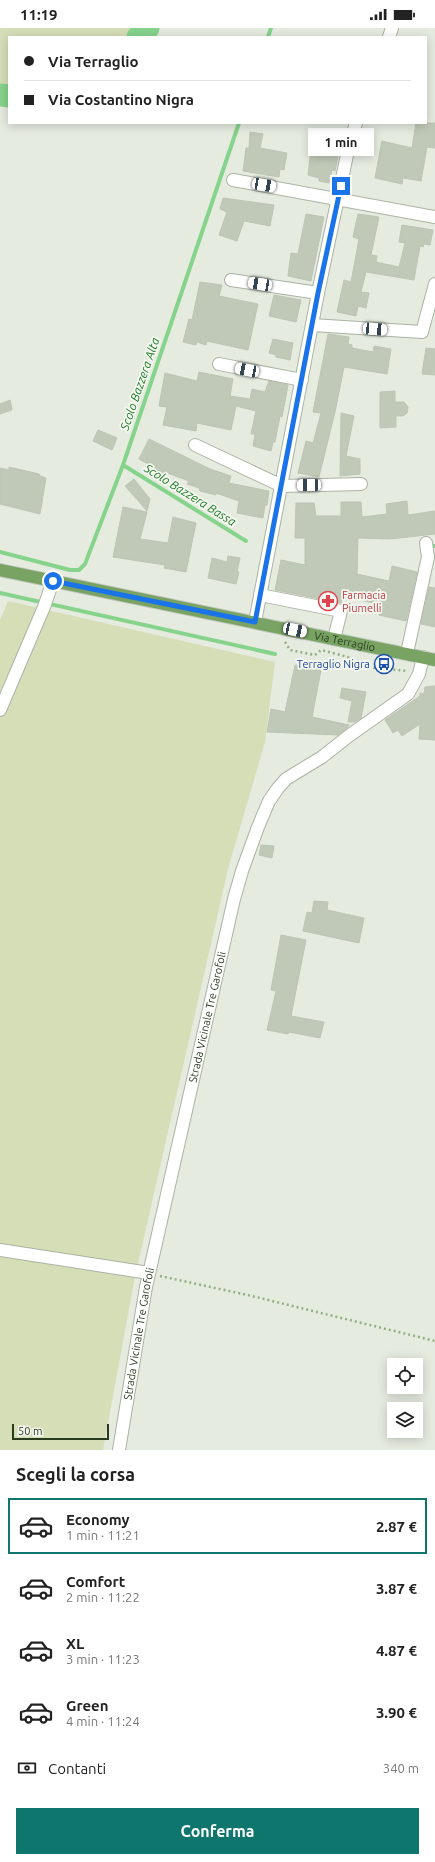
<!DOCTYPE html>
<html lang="it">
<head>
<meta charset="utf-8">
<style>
  :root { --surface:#fff; --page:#f2f2f2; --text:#222; --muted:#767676; --line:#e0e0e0; --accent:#0f766e }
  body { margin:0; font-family:Ubuntu,sans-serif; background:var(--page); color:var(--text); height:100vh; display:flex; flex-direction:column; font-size:15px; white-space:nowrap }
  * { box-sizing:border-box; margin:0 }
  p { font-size:13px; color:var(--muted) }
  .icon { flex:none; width:22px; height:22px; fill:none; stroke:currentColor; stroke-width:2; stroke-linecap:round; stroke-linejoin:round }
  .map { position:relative; height:1422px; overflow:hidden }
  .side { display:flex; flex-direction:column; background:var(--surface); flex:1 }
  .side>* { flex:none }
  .banner { position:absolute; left:8px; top:8px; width:419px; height:88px; border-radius:0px; box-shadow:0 2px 10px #0003; display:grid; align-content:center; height:88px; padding:0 16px; background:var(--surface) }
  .tools { position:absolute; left:387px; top:1330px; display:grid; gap:8px }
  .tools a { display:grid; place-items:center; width:36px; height:36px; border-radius:0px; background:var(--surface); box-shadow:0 2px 10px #0003; font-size:20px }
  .scale { position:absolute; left:12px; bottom:10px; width:97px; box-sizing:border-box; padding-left:4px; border:2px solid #2a3c20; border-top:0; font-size:11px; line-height:14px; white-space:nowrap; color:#2a3c20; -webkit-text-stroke:3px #f5f8f0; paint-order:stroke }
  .end { position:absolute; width:18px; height:18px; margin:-9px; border:5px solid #1a73e8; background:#fff; box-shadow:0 0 0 2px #fff }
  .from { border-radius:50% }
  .bubble { position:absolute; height:28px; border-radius:0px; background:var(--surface); box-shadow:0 2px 10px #0003; font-size:13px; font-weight:700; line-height:28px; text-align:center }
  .car { position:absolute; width:12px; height:24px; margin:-12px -6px; border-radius:5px; box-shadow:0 0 3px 1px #0007; background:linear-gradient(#fff 24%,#345 0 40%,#fff 0 76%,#345 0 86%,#fff 0) }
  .banner b { display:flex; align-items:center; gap:14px; height:38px; font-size:15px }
  .banner b+b { border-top:1px solid var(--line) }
  .banner i { width:10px; height:10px; background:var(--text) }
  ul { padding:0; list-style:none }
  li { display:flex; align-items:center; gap:12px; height:56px; margin:0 8px 6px; padding:0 8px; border:2px solid transparent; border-radius:0px }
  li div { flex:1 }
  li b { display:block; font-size:15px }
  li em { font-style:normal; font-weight:700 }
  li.selected { border-color:var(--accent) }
  li>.icon { width:36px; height:36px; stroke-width:1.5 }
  h2 { padding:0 16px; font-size:18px; line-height:48px }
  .pay { display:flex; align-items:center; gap:10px; height:44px; padding:0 16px; font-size:15px }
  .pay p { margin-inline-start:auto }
  .action { display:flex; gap:8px; margin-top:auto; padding:8px 16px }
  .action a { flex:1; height:46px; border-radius:0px; background:var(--accent); color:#fff; font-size:16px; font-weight:700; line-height:46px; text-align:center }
  .status { display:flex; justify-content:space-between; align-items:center; height:28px; padding:0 20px; background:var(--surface); direction:ltr }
  .status svg { height:11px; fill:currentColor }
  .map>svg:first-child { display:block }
</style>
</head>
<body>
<div class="status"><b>11:19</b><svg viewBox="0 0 49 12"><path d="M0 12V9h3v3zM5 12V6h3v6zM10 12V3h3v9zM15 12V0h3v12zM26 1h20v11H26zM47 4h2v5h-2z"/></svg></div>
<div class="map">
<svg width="435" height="1422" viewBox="0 0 435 1422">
  <rect width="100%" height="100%" fill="#e6ebe0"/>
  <path fill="#d6deb8" d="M0 0H158L150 9H9V75L0 74Z
    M8 573 275 634 265 714 228 841 135 1249 103 1422H0V592Z"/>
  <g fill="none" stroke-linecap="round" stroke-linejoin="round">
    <path stroke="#86d38c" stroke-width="4" d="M268 9 271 0
      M123 437 246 513
      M434 518H435
      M0 524 70 542H79L85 536 123 437 239 95
      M0 565 275 626"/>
    <path stroke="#86d38c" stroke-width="23" d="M138 9 148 0
      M0 67 9 68"/>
  </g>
  <path fill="#c0c9b8" stroke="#bcc5b2" d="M416 95H435V120L427 119 421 153 403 150 402 156 375 150 382 113 412 120Z
    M250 104 263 106 260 120 287 125 284 142 280 141 279 149 243 143 246 120H249Z
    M312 112 325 114 323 125 338 128 335 143 332 142 329 155 319 153V150L308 147Z
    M223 170 274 177 270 198 244 193 237 213 219 207 227 184 220 181Z
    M306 186 324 189 311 253 288 248 291 225 298 226Z
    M358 186 379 189 371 227 377 228 376 234 399 239 405 215 399 214 402 197 433 202 430 217 424 216 423 219 420 218 414 252 366 244 361 264 369 265 366 280 358 278 356 288 337 284 344 252 351 254 359 211 353 209Z
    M200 254 222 257 219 268 258 276 248 322 207 313 206 317 197 314 196 317 183 314 189 291 192 292Z
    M274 267 301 272 296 294 269 288Z
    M328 306 349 309 348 316 352 317V320L373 324 374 318 391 321 387 346 344 339 335 384 319 449 298 445 306 413 313 415 321 385 313 384Z
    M273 311 293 315 290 332 276 329V327L269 325Z
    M426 320 435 321V347L422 346Z
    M199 344 233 351 230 368 250 371 252 361 265 364 269 353 288 357 282 389 280 388 275 414H273L271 423 253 418 255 406H251L256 383 236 378 231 402 197 395 196 403 163 397 167 379 159 378 165 345 197 353Z
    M395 363V374H404L408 379 407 385 403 388H396V399L380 400V364Z
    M10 372 12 382 0 386V376Z
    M341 385 354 388 346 428 360 431V446L340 448Z
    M98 402 117 410 112 422 93 413Z
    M149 411 210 441 231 448 229 455 269 463 267 477H265L263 490 237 485 239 473 216 465V467L200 463 199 460 187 456 189 453 165 444 164 446 150 439 152 438 139 431Z
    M9 439 39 446 40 448 46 450 40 486 0 476V440L9 442Z
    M134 451 150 471 147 483 125 458Z
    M407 473 408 487 435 483V506L390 511 358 510 357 546 389 553 392 538 417 544 406 593 379 587 382 577 343 568 341 575 275 562 281 532 305 537V510H295L296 475H314L316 488H341V474H361L362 489 387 486 386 476Z
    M123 479 147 484 140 511 168 515 173 489 196 495 186 544 164 540 165 537 113 529Z
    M228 528 240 530 237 544H239L236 556 208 550 212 530 227 534Z
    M429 559 435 560V599L421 596Z
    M295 637 321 642 312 689 349 697 348 699 338 707 267 704 271 681 285 684Z
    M435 658V712L419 711 420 696 402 708 398 702 393 705 385 692 420 668V665L424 666 425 659Z
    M342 660 366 664 361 690 355 694H348L352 673 340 670Z
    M261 817 274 818 272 830 259 827Z
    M314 873 328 874 327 882 364 890 359 915 303 903 307 884 312 885Z
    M281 907 306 912 291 988 324 994 320 1010 289 1004 288 1006 267 1002 276 963 271 962Z"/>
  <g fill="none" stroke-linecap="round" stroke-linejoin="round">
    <g stroke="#aab3a3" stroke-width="14">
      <g id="minor">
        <path d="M389 9 392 0"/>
        <path d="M233 152 435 189"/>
        <path d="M231 252 318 265"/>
        <path d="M312 297 422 304 435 256"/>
        <path d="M219 336 302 352"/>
        <path d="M195 417 282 458 361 456"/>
        <path d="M260 567 341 583 334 611"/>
        <path d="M255 594 318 265 348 122 356 95"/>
        <path d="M407 625 428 529 426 515"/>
        <path d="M0 682 44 579 53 553"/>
        <path d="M0 1222 149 1245"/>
        <path id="s1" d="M119 1422 146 1259 234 871 242 843 258 799 269 773 278 760 286 751 322 729 350 707 408 666 419 646 423 629"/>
      </g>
    </g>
    <g stroke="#c3c8c1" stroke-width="14">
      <g id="major">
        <path id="s2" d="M0 542 435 632"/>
      </g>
    </g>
    <path stroke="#92b07f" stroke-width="2.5" stroke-dasharray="2 3" stroke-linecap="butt" d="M285 614 290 622 315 627 321 622 348 629 353 636 367 639 407 643
      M160 1248 252 1268 435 1313"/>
    <use href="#minor" stroke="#fff" stroke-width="12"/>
    <use href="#major" stroke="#78a363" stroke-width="12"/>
  </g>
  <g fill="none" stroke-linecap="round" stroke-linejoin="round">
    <path stroke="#1a73e8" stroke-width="5" d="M53 553 255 594 318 265 341 158"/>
  </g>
  <defs>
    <g id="pharmacy-ring" transform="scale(1)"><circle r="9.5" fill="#f5f8f0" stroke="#e0444e" stroke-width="1.5"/><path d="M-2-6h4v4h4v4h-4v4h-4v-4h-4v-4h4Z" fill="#e0444e"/></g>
    <g id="bus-ring" transform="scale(1)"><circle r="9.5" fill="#f5f8f0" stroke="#1a4fb4" stroke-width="1.5"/><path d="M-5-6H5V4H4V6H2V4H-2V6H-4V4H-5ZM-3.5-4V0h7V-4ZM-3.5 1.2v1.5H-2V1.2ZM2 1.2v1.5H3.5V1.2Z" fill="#1a4fb4"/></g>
  </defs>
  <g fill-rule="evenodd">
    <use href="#pharmacy-ring" x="328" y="573"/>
    <use href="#bus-ring" x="384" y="636"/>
  </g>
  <g text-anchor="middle" stroke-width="3.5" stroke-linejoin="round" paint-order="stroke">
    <g font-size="11" fill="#be3a42" stroke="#f5f8f0" text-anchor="start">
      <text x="342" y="571">Farmacia<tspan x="342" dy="13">Piumelli</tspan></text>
    </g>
    <g font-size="11" fill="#2a3c20" stroke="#f5f8f0">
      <text dy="4" stroke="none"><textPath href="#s2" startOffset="352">Via Terraglio</textPath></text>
      <text dy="4" stroke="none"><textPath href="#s1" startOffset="442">Strada Vicinale Tre Garofoli</textPath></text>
      <text dy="4" stroke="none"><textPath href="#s1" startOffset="118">Strada Vicinale Tre Garofoli</textPath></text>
    </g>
    <g font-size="11" fill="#164399" stroke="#f5f8f0" text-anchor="end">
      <text x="370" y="640">Terraglio Nigra</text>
    </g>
    <g font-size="12" font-style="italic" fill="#187a21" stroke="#f5f8f0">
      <text transform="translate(140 356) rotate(-71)" y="4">Scolo Bazzera Alta</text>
      <text transform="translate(190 467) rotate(32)" y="4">Scolo Bazzera Bassa</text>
    </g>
  </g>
</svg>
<div class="tools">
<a><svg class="icon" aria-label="locate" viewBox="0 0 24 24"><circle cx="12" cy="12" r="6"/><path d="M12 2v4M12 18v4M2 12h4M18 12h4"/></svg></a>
<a><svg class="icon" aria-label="layers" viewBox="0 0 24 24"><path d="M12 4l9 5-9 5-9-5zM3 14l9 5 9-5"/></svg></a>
</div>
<div class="scale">50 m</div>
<i class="end from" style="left:53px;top:553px"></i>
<i class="end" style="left:341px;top:158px"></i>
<div class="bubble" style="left:308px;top:100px;width:66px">1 min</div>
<i class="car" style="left:264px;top:157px;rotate:100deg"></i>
<i class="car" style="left:260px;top:256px;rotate:279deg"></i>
<i class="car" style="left:375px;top:301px;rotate:94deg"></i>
<i class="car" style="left:247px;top:342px;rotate:281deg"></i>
<i class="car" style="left:309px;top:457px;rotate:269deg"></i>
<i class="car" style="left:295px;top:602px;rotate:102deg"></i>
<div class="banner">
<b><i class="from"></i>Via Terraglio</b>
<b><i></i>Via Costantino Nigra</b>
</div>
</div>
<section class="side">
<h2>Scegli la corsa</h2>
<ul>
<li class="selected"><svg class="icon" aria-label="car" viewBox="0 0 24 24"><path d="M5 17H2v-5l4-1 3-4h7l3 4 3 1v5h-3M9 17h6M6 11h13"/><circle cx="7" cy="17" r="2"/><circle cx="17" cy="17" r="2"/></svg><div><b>Economy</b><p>1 min · 11:21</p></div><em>2.87 €</em></li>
<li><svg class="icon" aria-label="car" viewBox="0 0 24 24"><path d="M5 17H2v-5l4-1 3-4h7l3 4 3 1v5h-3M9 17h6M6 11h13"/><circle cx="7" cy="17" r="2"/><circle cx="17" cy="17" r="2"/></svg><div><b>Comfort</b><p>2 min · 11:22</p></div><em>3.87 €</em></li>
<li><svg class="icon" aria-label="car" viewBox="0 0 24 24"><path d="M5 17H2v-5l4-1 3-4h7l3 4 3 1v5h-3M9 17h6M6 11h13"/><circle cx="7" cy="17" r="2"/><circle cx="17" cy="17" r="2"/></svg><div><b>XL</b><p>3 min · 11:23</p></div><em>4.87 €</em></li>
<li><svg class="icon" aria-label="car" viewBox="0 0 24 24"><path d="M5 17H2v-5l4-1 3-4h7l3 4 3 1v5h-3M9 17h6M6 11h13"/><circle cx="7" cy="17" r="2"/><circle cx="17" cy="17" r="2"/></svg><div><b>Green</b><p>4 min · 11:24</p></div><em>3.90 €</em></li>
</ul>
<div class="pay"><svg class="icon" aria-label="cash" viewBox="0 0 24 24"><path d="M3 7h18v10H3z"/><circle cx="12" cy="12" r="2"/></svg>Contanti<p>340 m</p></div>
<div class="action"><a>Conferma</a></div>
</section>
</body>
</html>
